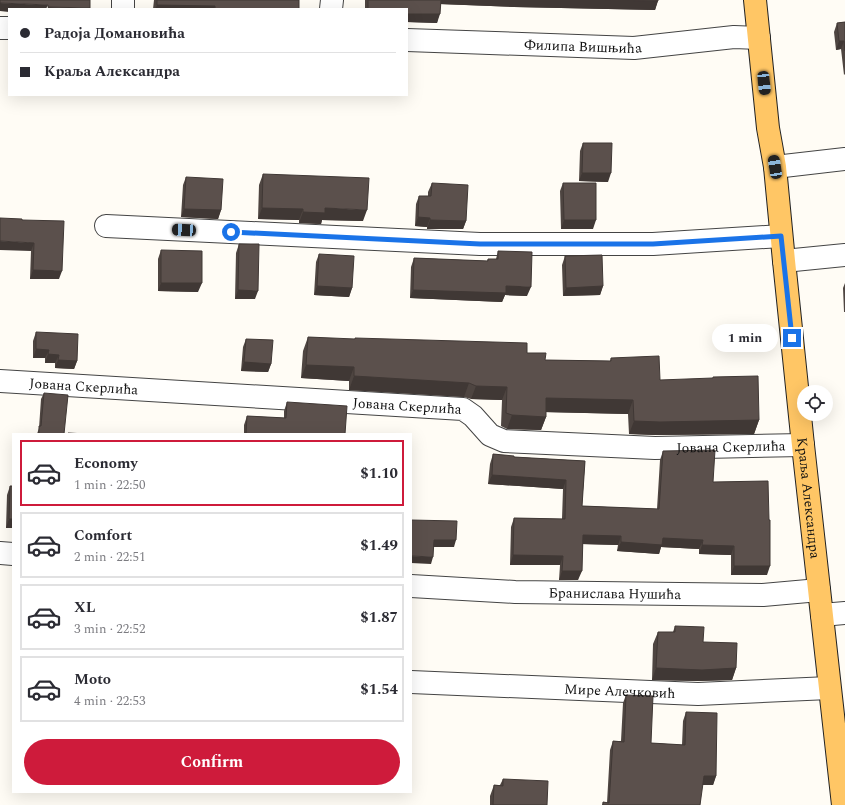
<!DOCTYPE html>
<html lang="en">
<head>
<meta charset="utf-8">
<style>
  :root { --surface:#fff; --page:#f2f2f3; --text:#2b2b33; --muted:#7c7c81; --line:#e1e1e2; --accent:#ce1b3b }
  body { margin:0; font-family:Spectral,serif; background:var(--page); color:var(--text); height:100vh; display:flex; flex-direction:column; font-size:15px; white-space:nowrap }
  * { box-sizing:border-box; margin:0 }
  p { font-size:13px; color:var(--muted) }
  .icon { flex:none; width:22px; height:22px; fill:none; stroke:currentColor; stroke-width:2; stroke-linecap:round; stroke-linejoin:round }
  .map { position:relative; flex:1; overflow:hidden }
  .details { position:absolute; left:12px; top:433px; width:400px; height:360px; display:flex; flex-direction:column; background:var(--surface); border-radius:0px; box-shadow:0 4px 16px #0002 }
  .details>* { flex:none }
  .hud { position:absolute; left:8px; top:8px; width:400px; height:88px; border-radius:0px; box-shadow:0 4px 16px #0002; display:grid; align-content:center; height:88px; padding:0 12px; background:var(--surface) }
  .buttons { position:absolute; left:797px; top:385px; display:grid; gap:8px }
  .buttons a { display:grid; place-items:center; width:36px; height:36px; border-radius:50%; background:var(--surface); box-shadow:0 4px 16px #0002; font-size:20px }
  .end { position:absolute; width:18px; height:18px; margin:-9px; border:5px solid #1a73e8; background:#fff; box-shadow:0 0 0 2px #fff }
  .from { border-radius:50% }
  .bubble { position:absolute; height:28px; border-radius:14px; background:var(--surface); box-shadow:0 4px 16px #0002; font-size:13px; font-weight:700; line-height:28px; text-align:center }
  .car { position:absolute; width:12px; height:24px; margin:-12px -6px; border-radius:5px; box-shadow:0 0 3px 1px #0007; background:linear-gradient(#222 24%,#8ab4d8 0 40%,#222 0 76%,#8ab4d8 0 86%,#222 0) }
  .hud b { display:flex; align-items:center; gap:14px; height:38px; font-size:15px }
  .hud b+b { border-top:1px solid var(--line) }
  .hud i { width:10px; height:10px; background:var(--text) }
  ul { padding:7px 0 0; list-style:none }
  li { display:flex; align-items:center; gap:12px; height:66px; margin:0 8px 6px; padding:0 4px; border:2px solid var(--line); border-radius:0px }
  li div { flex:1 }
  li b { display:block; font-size:15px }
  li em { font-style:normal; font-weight:700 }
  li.on { border-color:var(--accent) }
  li>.icon { width:36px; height:36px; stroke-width:1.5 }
  .action { display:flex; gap:8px; margin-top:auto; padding:8px 12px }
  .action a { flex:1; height:46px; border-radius:24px; background:var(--accent); color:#fff; font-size:16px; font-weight:700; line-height:46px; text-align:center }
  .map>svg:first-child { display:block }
</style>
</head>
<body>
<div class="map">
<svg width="845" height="805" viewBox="0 0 845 805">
  <rect width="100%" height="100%" fill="#fffcf5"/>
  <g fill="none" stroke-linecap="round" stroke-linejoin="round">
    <g stroke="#444" stroke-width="24">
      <g id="minor">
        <path d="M123 9V0"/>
        <path d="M331 9 332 0"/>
        <path d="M0 28H9"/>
        <path id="s1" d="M407 40 634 48 734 37 759 38"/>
        <path d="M775 167 845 159"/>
        <path d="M106 226 480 244H653L781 236"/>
        <path d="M784 261 845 255"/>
        <path id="s2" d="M0 381 463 409 473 416 490 435 504 441 655 448 803 445"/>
        <path d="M0 553 13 554"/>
        <path id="s3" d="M411 586 515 592 763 595 819 590"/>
        <path d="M822 615 845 613"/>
        <path id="s4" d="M411 682 698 694 829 688"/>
      </g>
    </g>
    <g stroke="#222" stroke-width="24">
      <g id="major">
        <path id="s5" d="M755 0 768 128 775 167 784 261 803 445 843 805"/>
      </g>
    </g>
    <use href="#minor" stroke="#fff" stroke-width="22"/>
    <use href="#major" stroke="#ffc665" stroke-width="22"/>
  </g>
  <path fill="#4e4541" d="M154 0H299V9H153Z
    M365 0H658L655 10 514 7 441 4 437 23 407 22V9H365Z
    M845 22V74L844 75 841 49 836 50 834 32 837 23Z
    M583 143 608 182 579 181 580 151Z
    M263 174 363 221 322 220 321 224 299 223V220L258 219 259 185Z
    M186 177 221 210 218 219 181 217 183 185Z
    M432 183 466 221 463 229H427V227L415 226 416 204 419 196H428V192Z
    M563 183 593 229H561L560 191Z
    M22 220 59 279H30L31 251Z
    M239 244 255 299H235L236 253Z
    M161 250 198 292 158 291V259Z
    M498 251 527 296 505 295 502 302 410 298 411 267 414 258 487 261 488 259H496Z
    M319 254 352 288 349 297 314 295 316 262Z
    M565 256 603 286 600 295 563 296 562 265Z
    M845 283V312H844L843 288Z
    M36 332 77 361 74 369 55 368V363H45V358H33V341Z
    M308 337 527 353 545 360 610 361 611 358 660 380 759 420 754 434 655 435 629 434 628 414 546 412V417L541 430 507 429 501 426 502 400 471 399 464 397 349 390V381L301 378 303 351Z
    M246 339 271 364 268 372 241 371 243 347Z
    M44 393 64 434H37L39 428 41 399Z
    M287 402 345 434H244V425L247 416 284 418V411Z
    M663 451 713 482 767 575H731V555L699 554V549L661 547 659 554 617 551 618 545 583 544 578 580H559L560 565H510L511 527 514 518 562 519 563 489 488 484 490 464 493 454 514 457 585 461 582 506 657 509 660 460Z
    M10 486 13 528H6L7 495Z
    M675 626 703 642 736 668 732 680 698 681 652 680 653 644 658 632H673Z
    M626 695 651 743 682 745 683 721 686 712 716 776 713 785H702L700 805H602L603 802 607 803 610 750 613 741H621L623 703Z
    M503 779 547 805H490V796L494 785H500Z"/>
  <path fill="#403835" d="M439 0H605L658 1 655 10 514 7 438 4Z
    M0 3 48 5 46 9H9V12L0 11Z
    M157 5 215 6 214 9H155Z
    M48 7 90 8V9H47Z
    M407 14H440L437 23 407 22Z
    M839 41H844L841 49 836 50Z
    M582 173H611L608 182 579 181Z
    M262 208 303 209 299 220 258 219Z
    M325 208 367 210 363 221 322 220 321 224 299 223 303 212Z
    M184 209 221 210 218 219 181 217Z
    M418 217 430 218 427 227 415 226Z
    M430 220 466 221 463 229H427Z
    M564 220H596L593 229H561Z
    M0 241 34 243 31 251 0 250Z
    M33 270 62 271 59 279H30Z
    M161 283H202L198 292 158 291Z
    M317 286 352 288 349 297 314 295Z
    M506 286 531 287 527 296 505 295 502 302 410 298 413 290Z
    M603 286 600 295 563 296 566 288Z
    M238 290 258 291 255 299H235Z
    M36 349 49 350 45 358H33Z
    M48 354 59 355 55 363H45Z
    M58 360 77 361 74 369 55 368Z
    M244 362 271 364 268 372 241 371Z
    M306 365 354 367 349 381 301 378Z
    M354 376 469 383 464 397 349 390Z
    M476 386 507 387 502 400 471 399Z
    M546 398 633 400 628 414 541 412Z
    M512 415 546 417 541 430 507 429Z
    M759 420 754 434 655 435 629 434 634 421Z
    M492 475 566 480 563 489 488 484Z
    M9 519H13V528H6Z
    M583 535 621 536 618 545 580 544Z
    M663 538 703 540 699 549 661 547 659 554 617 551 621 542Z
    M434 540H456L454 547H431Z
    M702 545 734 546 731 555 699 554Z
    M513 555 563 556 560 565H510Z
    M411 556 433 557 431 564 411 563Z
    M734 566H770L767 575H731Z
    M562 571H582L578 580H559Z
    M656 668H736L732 680 698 681 652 680Z
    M704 776H716L713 785H700Z"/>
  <path fill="#5b504c" stroke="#403835" d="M0 0H90V8L48 7V5L0 3Z
    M157 0H299V9H215V6L157 5Z
    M368 0H441L440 14H407V9H368Z
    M605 0H658V1Z
    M845 22V51L844 41H839L837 23Z
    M583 143H612L611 173H582Z
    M263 174 369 178 367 210 325 208V213L303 212V209L262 208Z
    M186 177 223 179 221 210 184 209Z
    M432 183 468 185 466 221 430 220V218L418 217 419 196H431Z
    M563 183H596V220H564Z
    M0 218 22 219V220L64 221 62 271 33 270 34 243 0 241Z
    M239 244H259L258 291 238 290Z
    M161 250 202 251V283H161Z
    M498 251 532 252 531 287 506 286V293L413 290 414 258 488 261V259H498Z
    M319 254 354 256 352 288 317 286Z
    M602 255 603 286 566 288 565 256Z
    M36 332 78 334 77 361 58 360 59 355 48 354 49 350 36 349Z
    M308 337 355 339V338L527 343V353H546L545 360 611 361V358L659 356 660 380 713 378V377L758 376 759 420 660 422 634 421 633 400 546 398V417L512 415 506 413 507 387 476 386 469 383 354 376V367L306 365Z
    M246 339 273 340 271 364 244 362Z
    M44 393 68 395 64 434H39V426H41Z
    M287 402 347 406 345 434H246L247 416 286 418Z
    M68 433 86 434H68Z
    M715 450 713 482 768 481 769 520H770V566H734V546L702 545 703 540 663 538 662 545 621 542V536L583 535 582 571H562L563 556 513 555 514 518 565 519 566 480 492 475 493 454 514 456V457L585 461 582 506 659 509 663 451Z
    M10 486H13V519H9Z
    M411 520 457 521 456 540H434L433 557 411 556Z
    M675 626 704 627 703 642 737 643 736 668 702 670 656 668 658 632H675Z
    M626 695 653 696 651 743 685 745 686 712 717 713 716 776H704L700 805H603V802L609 803 613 741 624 742Z
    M503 779 548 781 547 805H493L494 785 503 786Z"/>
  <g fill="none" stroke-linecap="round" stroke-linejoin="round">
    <path stroke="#1a73e8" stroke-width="5" d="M231 232 480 244H653L781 236 792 338"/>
  </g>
  <g text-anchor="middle" stroke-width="4" stroke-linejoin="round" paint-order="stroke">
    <g font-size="14" fill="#111" stroke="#fff">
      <text dy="5" stroke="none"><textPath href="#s1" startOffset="176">Филипа Вишњића</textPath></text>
      <text dy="5" stroke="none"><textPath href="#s2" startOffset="84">Јована Скерлића</textPath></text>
      <text dy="5" stroke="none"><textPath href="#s2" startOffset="408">Јована Скерлића</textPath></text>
      <text dy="5" stroke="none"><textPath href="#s2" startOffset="744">Јована Скерлића</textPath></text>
      <text dy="5" stroke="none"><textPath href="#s5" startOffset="501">Краља Александра</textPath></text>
      <text dy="5" stroke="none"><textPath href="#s3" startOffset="204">Бранислава Нушића</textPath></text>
      <text dy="5" stroke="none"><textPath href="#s4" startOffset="209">Мире Алечковић</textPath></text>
    </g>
  </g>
</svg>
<div class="buttons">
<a><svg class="icon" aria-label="locate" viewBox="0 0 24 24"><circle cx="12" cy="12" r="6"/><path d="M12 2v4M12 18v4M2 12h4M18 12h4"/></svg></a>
</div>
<i class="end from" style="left:231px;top:232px"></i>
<i class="end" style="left:792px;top:338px"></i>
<div class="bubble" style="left:712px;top:324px;width:66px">1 min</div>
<i class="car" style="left:764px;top:83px;rotate:174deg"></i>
<i class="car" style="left:775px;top:167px;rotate:351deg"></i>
<i class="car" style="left:184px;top:230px;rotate:273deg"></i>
<div class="hud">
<b><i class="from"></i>Радоја Домановића</b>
<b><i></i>Краља Александра</b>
</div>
<section class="details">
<ul>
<li class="on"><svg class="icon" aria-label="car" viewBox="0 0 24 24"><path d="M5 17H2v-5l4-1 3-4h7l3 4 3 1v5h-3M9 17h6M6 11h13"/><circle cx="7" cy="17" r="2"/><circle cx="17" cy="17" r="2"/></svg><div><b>Economy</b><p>1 min · 22:50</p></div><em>$1.10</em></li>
<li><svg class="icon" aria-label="car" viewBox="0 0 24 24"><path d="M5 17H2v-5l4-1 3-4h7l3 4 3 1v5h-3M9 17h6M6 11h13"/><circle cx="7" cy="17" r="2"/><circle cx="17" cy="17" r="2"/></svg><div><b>Comfort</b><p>2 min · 22:51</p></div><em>$1.49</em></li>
<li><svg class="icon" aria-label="car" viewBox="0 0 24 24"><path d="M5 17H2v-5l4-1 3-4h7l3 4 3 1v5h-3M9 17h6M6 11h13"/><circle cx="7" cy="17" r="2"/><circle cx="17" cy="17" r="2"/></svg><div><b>XL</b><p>3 min · 22:52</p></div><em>$1.87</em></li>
<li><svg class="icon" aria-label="car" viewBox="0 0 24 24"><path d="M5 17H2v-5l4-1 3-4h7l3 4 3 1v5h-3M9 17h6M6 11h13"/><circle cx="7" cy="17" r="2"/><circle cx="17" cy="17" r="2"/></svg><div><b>Moto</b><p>4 min · 22:53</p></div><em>$1.54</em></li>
</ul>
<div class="action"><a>Confirm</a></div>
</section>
</div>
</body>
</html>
